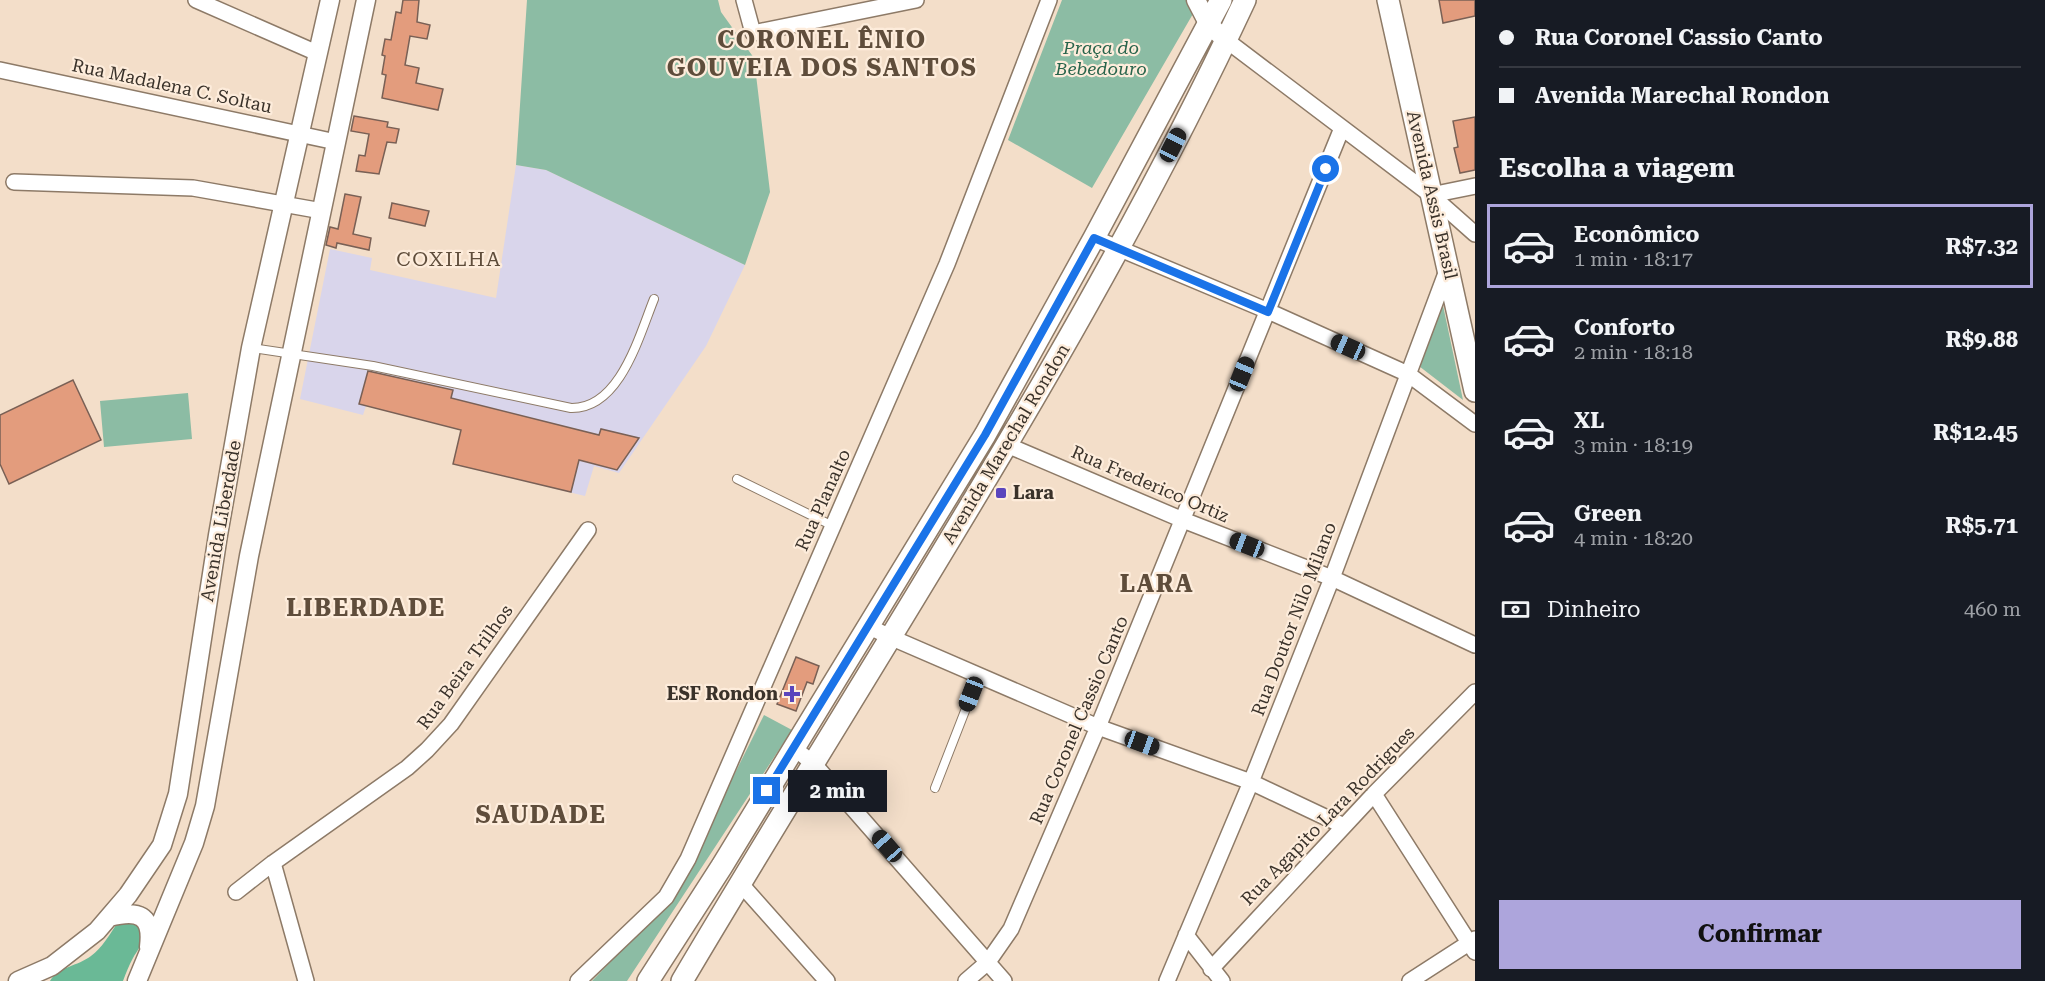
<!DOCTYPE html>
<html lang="pt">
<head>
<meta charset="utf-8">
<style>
  :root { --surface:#171b24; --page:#242831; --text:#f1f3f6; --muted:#9ea1a6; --line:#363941; --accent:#ada5dc }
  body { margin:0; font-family:"Roboto Serif",serif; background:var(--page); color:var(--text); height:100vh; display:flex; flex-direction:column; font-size:22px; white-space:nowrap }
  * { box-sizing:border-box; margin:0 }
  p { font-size:20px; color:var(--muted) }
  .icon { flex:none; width:33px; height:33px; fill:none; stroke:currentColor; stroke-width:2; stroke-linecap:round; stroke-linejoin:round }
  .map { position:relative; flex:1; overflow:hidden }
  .sheet { display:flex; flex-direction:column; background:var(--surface); width:570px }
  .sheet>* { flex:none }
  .banner { display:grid; align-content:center; height:132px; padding:0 24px; background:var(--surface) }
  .end { position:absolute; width:27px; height:27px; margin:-14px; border:8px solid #1a73e8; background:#fff; box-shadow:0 0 0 3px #fff }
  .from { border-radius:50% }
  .bubble { position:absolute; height:42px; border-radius:0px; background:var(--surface); box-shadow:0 6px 24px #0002; font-size:20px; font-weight:700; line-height:42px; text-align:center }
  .car { position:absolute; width:18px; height:36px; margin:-18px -9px; border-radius:8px; box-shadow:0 0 4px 2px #0007; background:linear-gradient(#222 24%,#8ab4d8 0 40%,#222 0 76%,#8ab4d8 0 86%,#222 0) }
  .banner b { display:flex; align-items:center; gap:21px; height:57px; font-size:22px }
  .banner b+b { border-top:2px solid var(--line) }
  .banner i { width:15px; height:15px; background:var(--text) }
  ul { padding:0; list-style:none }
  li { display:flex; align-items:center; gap:18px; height:84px; margin:0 12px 9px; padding:0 12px; border:3px solid transparent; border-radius:0px }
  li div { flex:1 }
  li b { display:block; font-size:22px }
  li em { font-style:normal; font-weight:700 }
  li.active { border-color:var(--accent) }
  li>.icon { width:54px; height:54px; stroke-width:1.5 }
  h2 { padding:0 24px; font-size:27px; line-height:72px }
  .pay { display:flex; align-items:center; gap:15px; height:66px; padding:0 24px; font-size:22px }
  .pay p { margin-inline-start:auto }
  .button { display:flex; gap:12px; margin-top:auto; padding:12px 24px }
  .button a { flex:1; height:69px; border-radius:0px; background:var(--accent); color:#111; font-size:24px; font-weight:700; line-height:69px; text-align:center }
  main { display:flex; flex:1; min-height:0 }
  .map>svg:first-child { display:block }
</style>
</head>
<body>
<main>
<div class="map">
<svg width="1475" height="981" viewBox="0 0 1475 981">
  <rect width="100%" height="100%" fill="#f3dec9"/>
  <path fill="#d9d5eb" d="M516 165 546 170 745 265 706 346 619 473 594 466 585 496 453 464 461 430 366 406 363 415 300 399 330 249 372 258 370 270 496 298Z"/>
  <path fill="#8cbca4" d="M527 0H718L721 12 754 58 770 192 745 265 546 170 516 165Z
    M1062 0H1201L1092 188 1008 140Z
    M1441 296 1463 400 1415 363Z
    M188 393 192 439 104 447 100 401Z
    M764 715 792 730 627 981H592L673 897Z"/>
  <path fill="#6ab996" d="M118 922 138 923C147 940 142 943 133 958 129 965 126 973 123 981H50C58 967 78 966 91 956 102 948 110 934 118 922Z"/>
  <path fill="#e39c7d" stroke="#796055" stroke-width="1.5" d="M403 0H419L417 22 430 25 427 39 410 36 405 65 419 68 416 83 443 89 438 110 382 98 386 75 382 74 385 56 382 55 385 39 391 40 396 12 401 13Z
    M1439 0H1475V16L1443 23Z
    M354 116 388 122 387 127 399 129 396 143 387 142 379 174 356 171 359 155 365 156 369 134 351 131Z
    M1475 117V170L1460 173 1454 148 1458 147 1453 121Z
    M345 194 361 197 353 234 371 238 369 250 337 243 336 248 326 245 330 227 338 229Z
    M392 203 429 211 425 226 389 218Z
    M368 371 453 390 451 398 599 435 601 429 639 438 617 470 579 460 571 492 453 464 461 430 359 404Z
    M73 380 101 440 9 484 0 464V415Z
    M796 657 819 666 813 684 807 682 796 711 777 704Z"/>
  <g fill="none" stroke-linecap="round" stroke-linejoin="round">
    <g stroke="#8d7a67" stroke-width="10">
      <path id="service" d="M252 348 373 366 571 408C620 409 639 336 654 299
        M737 479 833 526
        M935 788 979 675"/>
    </g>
    <g stroke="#8d7a67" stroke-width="18">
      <path id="minor" d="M196 0 317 53
        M744 0 753 33 916 0
        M1226 40 1431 195 1475 234
        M0 70 336 142
        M14 182 193 188 322 211
        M1431 195 1475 186
        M1094 238 1268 311 1408 374 1475 424
        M1007 445 1183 520 1332 578 1475 645
        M868 626 890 637 1098 727 1251 782 1344 826
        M794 748 814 764 1004 981
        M1374 794 1475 952
        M273 863 306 981
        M740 883 827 981
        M236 892 273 863 407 768 427 750 451 724 588 530
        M1186 935 1222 981
        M1211 969 1374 794 1475 692
        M578 981 666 897 688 859 947 264 1049 0
        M966 981 988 962 1011 929 1098 727 1342 128
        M1167 981 1251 782 1332 578 1448 268
        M1410 981 1475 939"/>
    </g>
    <g stroke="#8d7a67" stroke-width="21">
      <path id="tertiary" d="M1196 0 1209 25 1226 40
        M109 917C138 910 153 914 149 947
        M18 981 52 966 97 931 109 917 128 895 162 845 178 794 218 535 251 348 330 0
        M137 981 194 843 205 806 249 556 366 0"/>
    </g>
    <g stroke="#8d7a67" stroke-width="24">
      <path id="secondary" d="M1388 0 1475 391
        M648 981 722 866 985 435 1094 238 1221 0
        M682 981C874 656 1085 343 1245 0"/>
    </g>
    <use href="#service" stroke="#fff" stroke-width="8"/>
    <use href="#minor" stroke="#fff" stroke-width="15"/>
    <use href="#tertiary" stroke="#fff" stroke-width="18"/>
    <use href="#secondary" stroke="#fff" stroke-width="21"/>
  </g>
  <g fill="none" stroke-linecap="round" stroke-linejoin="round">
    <path stroke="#1a73e8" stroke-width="8" d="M767 791 985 435 1094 238 1268 312 1326 169"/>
  </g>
  <g fill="#5a45bd" stroke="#fdecdb" stroke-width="2">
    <rect x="995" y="487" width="12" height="12" rx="3"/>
    <path d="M789 685h6v6h6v6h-6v6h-6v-6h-6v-6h6z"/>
  </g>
  <g text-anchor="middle" stroke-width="4.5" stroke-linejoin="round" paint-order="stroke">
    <g font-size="18" font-style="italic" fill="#28644b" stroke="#fdecdb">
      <text x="1101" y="54">Praça do<tspan x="1101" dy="21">Bebedouro</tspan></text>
    </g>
    <g font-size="18" fill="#3a322a" stroke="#fdecdb">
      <text transform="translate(172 86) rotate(12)" y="6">Rua Madalena C. Soltau</text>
      <text transform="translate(1432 195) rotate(77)" y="6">Avenida Assis Brasil</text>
      <text transform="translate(1006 444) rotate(-59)" y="6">Avenida Marechal Rondon</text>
      <text transform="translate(1150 484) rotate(23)" y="6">Rua Frederico Ortiz</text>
      <text transform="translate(823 500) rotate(-66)" y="6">Rua Planalto</text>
      <text transform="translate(221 521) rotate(-80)" y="6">Avenida Liberdade</text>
      <text transform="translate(1294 619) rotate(-69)" y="6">Rua Doutor Nilo Milano</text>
      <text transform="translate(465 667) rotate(-54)" y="6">Rua Beira Trilhos</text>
      <text transform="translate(1079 720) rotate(-67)" y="6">Rua Coronel Cassio Canto</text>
      <text transform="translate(1328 816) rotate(-46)" y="6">Rua Agapito Lara Rodrigues</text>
    </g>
    <g font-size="18" font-weight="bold" fill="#3a322a" stroke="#fdecdb" text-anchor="start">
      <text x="1013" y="499">Lara</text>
      <text x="778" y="700" text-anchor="end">ESF Rondon</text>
    </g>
    <g font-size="20" letter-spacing="1.5" fill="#5f4d3b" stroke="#fdecdb">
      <text x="449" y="266">COXILHA</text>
    </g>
    <g font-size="24" font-weight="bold" letter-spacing="1.5" fill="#5f4d3b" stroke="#fdecdb">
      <text x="822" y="48">CORONEL ÊNIO<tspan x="822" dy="28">GOUVEIA DOS SANTOS</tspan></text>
      <text x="1157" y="592">LARA</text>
      <text x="366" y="616">LIBERDADE</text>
      <text x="541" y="823">SAUDADE</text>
    </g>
  </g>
</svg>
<i class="end from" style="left:1326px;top:169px"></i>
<i class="end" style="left:767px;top:791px"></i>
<div class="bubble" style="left:788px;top:770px;width:99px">2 min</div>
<i class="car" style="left:1173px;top:145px;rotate:27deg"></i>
<i class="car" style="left:1348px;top:347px;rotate:294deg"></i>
<i class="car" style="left:1242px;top:374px;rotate:22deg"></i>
<i class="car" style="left:1247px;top:545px;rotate:291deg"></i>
<i class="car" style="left:971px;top:694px;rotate:201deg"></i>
<i class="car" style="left:1142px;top:743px;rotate:110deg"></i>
<i class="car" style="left:887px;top:846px;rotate:319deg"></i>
</div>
<section class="sheet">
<div class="banner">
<b><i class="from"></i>Rua Coronel Cassio Canto</b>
<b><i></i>Avenida Marechal Rondon</b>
</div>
<h2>Escolha a viagem</h2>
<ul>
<li class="active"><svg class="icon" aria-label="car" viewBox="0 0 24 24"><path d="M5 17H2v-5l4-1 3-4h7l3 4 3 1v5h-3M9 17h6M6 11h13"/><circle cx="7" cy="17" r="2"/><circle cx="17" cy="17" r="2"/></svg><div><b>Econômico</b><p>1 min · 18:17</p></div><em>R$7.32</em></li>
<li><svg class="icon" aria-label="car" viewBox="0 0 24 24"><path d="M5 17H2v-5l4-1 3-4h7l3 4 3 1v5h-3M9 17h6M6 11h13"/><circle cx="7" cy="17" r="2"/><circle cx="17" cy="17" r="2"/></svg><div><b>Conforto</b><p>2 min · 18:18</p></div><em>R$9.88</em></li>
<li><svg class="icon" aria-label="car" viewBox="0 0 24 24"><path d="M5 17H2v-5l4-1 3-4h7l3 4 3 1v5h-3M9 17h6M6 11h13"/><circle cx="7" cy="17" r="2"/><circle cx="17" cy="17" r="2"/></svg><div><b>XL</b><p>3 min · 18:19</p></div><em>R$12.45</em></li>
<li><svg class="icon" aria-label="car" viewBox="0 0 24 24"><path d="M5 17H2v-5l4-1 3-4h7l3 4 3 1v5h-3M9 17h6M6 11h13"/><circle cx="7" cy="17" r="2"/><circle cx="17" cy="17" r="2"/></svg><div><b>Green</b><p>4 min · 18:20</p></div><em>R$5.71</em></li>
</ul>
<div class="pay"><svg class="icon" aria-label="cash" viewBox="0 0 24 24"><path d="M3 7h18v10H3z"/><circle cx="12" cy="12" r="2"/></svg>Dinheiro<p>460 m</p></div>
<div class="button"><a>Confirmar</a></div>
</section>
</main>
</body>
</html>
